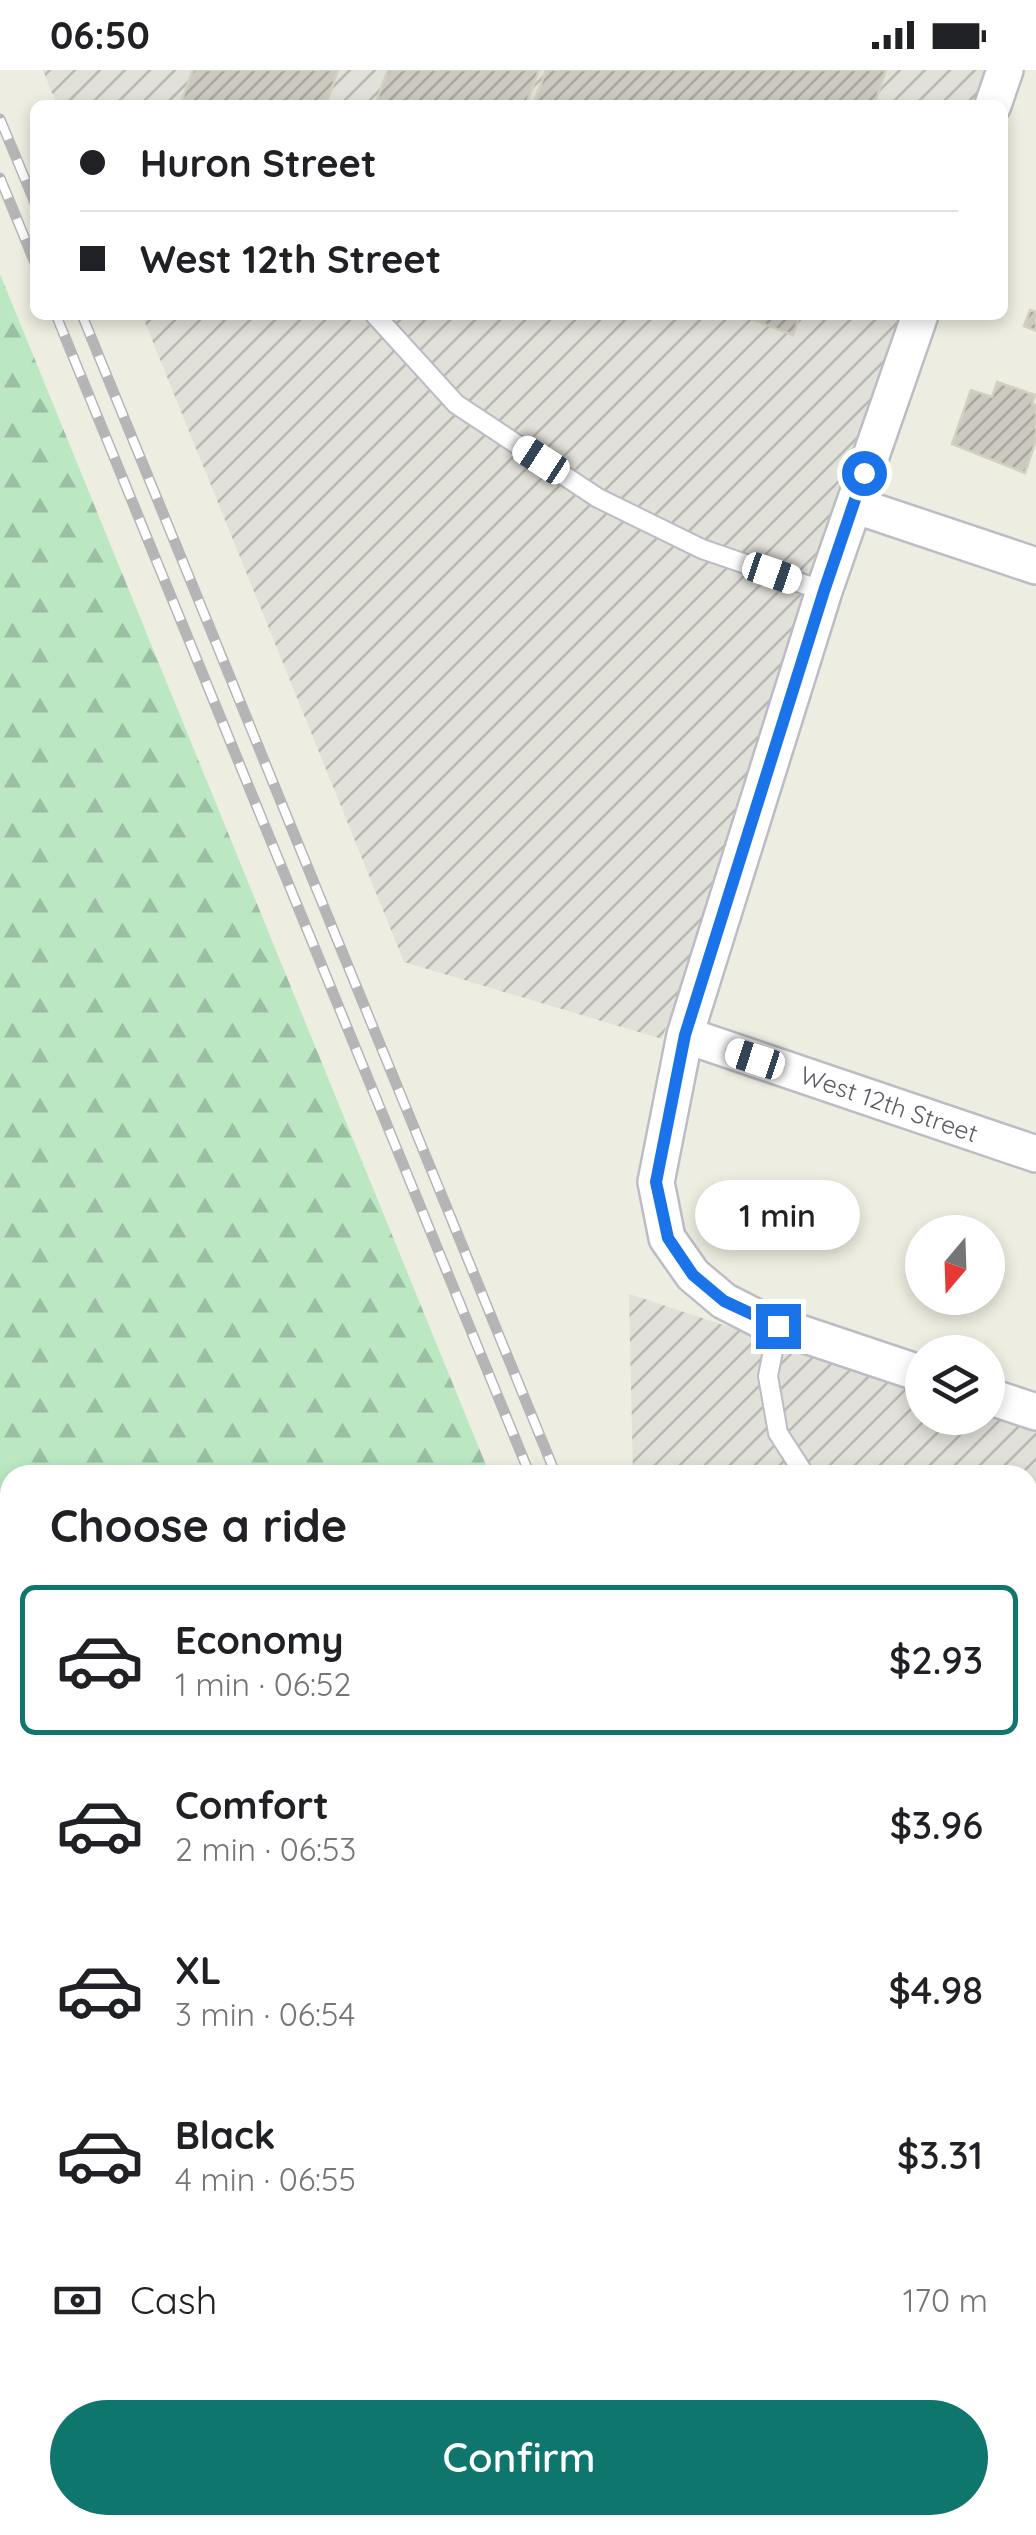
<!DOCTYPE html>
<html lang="en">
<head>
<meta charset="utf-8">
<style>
  :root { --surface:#fff; --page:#f6f6f6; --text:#202124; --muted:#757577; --line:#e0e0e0; --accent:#0f766e }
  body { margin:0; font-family:Quicksand,sans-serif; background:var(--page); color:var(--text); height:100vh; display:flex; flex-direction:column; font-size:38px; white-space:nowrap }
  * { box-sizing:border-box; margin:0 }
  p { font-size:32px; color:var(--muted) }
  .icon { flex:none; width:55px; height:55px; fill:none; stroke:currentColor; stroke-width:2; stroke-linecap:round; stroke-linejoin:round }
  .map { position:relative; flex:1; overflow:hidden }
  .drawer { position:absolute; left:0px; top:1395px; width:1038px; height:1070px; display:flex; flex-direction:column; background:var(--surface); border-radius:30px 30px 0 0; box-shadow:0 5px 15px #0003 }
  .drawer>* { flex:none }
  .guide { position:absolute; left:30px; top:30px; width:978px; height:220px; border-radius:15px; box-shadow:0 5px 15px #0003; display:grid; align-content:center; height:220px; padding:0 50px; background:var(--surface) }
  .needle { width:65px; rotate:199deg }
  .controls { position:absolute; left:905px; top:1145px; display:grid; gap:20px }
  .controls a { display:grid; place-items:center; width:100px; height:100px; border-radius:50%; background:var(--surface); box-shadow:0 5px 15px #0003; font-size:50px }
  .end { position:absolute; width:45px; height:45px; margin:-22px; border:12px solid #1a73e8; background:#fff; box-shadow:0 0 0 5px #fff }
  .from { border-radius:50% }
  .bubble { position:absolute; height:70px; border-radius:35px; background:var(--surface); box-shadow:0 5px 15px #0003; font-size:32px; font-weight:600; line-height:70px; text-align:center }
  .car { position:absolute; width:30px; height:60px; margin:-30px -15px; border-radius:12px; box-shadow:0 0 8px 2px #0007; background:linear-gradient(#fff 24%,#345 0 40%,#fff 0 76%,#345 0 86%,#fff 0) }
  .guide b { display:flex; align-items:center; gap:35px; height:95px; font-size:38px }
  .guide b+b { border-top:2px solid var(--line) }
  .guide i { width:25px; height:25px; background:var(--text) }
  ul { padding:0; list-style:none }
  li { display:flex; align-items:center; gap:30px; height:150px; margin:0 20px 15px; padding:0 30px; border:5px solid transparent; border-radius:15px }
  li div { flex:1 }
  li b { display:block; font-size:38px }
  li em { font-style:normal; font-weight:600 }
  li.current { border-color:var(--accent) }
  li>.icon { width:90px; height:90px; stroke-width:1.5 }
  h2 { padding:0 50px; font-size:45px; line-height:120px }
  .pay { display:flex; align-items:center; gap:25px; height:110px; padding:0 50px; font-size:38px }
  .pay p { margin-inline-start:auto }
  .primary-button { display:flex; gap:20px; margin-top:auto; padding:20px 50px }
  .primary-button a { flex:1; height:115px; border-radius:60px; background:var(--accent); color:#fff; font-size:40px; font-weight:600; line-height:115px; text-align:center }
  .status { display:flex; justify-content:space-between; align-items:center; height:70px; padding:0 50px; background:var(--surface); direction:ltr }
  .status svg { height:28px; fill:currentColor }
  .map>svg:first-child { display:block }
</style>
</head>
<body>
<div class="status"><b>06:50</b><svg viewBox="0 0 49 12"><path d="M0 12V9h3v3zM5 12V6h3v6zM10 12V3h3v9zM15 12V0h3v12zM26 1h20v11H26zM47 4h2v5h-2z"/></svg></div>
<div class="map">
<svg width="1036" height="2465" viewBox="0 0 1036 2465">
  <defs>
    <pattern id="industrial-furrows" width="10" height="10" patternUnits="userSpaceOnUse" patternTransform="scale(2.5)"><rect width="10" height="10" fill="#e1e0d9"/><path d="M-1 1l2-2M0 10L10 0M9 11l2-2" fill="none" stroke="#b9b9b4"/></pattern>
    <pattern id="forest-firs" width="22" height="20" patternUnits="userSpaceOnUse" patternTransform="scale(2.5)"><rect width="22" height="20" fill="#bbe8c3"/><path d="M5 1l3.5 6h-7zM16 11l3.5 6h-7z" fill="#9bbfa2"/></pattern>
    <pattern id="building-hatch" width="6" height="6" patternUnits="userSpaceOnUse" patternTransform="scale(2.5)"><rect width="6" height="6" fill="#cbc9c0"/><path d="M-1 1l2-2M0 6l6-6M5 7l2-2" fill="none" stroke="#a8a6a0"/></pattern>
  </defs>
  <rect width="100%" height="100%" fill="#eeede1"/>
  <path fill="url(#industrial-furrows)" d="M43 0H989L977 35H57Z
    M142 245H906L662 969 404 892Z
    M629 1224 922 1320V1348H988V1342L1036 1358V2465H1033L1028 2450V1405H633Z
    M210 2455H868L872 2465H207Z"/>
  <path fill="url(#forest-firs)" d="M0 204 490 1405H10V2455H210L207 2465H0Z"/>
  <path fill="url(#building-hatch)" stroke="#d3d0bf" stroke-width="2.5" d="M193 0H338L326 35H180Z
    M388 0H539L526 35H375Z
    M546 0H886L874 35H533Z
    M1030 240 1036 242V261L1024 256Z
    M741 245H800L793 265Z
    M997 312 1035 325 1032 334 1036 335V370L1025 403 952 374 971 320 992 327Z
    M510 2455 540 2465H506Z"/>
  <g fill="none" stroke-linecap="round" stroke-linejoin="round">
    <g stroke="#bcbdc4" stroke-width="22">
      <path id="service" d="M375 245 456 334 598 428 702 479 824 521
        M778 1256 768 1306 778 1363 805 1405
        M1028 1690 1036 1699"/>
    </g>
    <g stroke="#bcbdc4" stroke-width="40">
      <path id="minor" d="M993 35 1005 0
        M920 245 824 521 685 965 656 1112 667 1168 693 1205 724 1231 761 1250 922 1304
        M854 435 1036 496
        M685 965 1036 1084
        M988 1326 1036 1342"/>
    </g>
    <use href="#service" stroke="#fff" stroke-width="18"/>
    <use href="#minor" stroke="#fff" stroke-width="35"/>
    <g stroke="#b5b5b6" stroke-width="11">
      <path id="rail" d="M0 49 35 133
        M0 108 35 193
        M56 245 530 1405
        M82 245 556 1405
        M961 2455 965 2465
        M984 2455 988 2465"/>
    </g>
    <use href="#rail" stroke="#fff" stroke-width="8" stroke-dasharray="22" stroke-linecap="butt"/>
  </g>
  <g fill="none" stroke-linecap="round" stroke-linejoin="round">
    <path stroke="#1a73e8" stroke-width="12" d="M778 1256 724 1231 693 1205 668 1168 656 1112 685 965 824 521 864 403"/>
  </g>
  <g text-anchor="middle" stroke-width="10" stroke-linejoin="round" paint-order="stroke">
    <g font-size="25" fill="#5a5c63" stroke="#fff">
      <text transform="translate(889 1034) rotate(19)" y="9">West 12th Street</text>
    </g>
  </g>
</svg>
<div class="controls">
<a><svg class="needle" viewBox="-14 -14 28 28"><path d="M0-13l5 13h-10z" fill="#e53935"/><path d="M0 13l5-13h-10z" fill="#757577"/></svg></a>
<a><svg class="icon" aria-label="layers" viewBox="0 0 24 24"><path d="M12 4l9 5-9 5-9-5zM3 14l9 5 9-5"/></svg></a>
</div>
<i class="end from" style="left:864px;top:403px"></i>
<i class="end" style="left:778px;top:1256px"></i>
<div class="bubble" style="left:695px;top:1110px;width:165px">1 min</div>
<i class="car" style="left:541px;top:390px;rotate:303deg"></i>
<i class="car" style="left:772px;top:503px;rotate:109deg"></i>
<i class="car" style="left:755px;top:989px;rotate:288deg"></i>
<div class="guide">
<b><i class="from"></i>Huron Street</b>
<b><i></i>West 12th Street</b>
</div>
<section class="drawer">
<h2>Choose a ride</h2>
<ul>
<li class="current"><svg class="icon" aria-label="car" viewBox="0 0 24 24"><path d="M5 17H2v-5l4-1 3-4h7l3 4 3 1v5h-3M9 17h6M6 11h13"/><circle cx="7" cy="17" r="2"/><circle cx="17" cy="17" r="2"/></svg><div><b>Economy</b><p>1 min · 06:52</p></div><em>$2.93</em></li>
<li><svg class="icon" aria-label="car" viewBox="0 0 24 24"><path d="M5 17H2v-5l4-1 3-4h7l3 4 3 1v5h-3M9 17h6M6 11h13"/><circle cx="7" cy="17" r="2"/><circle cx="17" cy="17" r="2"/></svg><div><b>Comfort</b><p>2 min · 06:53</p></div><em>$3.96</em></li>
<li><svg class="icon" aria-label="car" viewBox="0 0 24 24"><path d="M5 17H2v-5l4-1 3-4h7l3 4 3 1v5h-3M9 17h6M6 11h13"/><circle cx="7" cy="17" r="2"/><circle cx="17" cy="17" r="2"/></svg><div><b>XL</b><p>3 min · 06:54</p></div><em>$4.98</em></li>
<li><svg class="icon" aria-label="car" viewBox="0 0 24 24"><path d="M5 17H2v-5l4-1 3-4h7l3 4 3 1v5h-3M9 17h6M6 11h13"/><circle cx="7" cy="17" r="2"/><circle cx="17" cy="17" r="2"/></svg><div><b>Black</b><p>4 min · 06:55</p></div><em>$3.31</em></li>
</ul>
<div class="pay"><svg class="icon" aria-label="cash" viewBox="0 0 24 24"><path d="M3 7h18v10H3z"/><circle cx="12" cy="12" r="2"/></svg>Cash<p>170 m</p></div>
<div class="primary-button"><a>Confirm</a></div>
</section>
</div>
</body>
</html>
